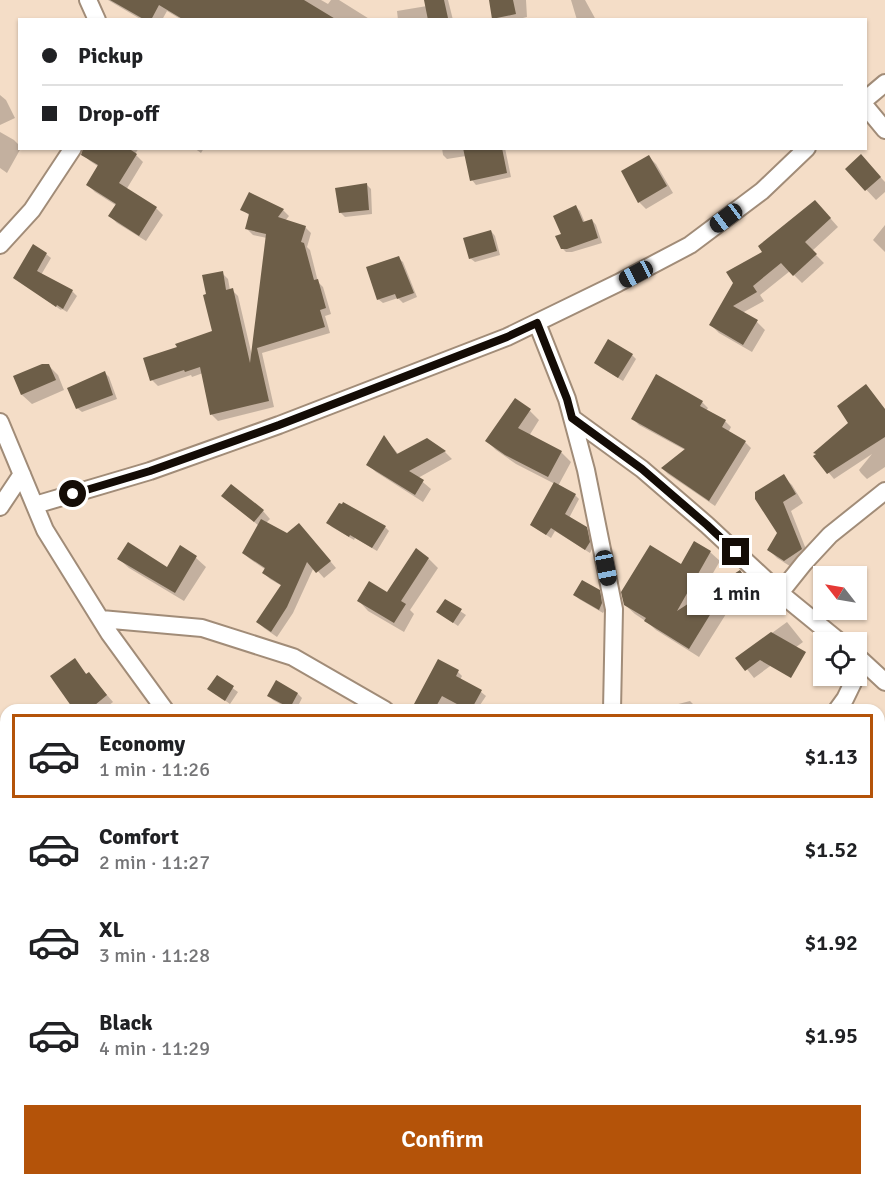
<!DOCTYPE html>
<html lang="en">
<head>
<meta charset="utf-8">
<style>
  :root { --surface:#fff; --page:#f6f6f6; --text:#202124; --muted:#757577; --line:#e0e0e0; --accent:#b45309 }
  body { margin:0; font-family:Signika,sans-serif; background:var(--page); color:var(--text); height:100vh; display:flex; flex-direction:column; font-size:22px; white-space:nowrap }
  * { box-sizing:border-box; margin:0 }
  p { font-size:20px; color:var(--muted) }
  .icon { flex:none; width:33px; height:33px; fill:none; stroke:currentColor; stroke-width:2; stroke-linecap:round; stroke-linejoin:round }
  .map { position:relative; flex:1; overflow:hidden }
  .details { position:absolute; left:0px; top:704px; width:885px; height:482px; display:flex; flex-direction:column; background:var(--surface); border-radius:18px 18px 0 0; box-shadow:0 2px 4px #0004 }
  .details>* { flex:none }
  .top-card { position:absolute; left:18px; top:18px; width:849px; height:132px; border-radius:0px; box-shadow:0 2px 4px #0004; display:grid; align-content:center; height:132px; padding:0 24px; background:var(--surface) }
  .needle { width:39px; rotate:301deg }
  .tools { position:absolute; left:813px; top:566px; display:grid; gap:12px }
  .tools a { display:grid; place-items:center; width:54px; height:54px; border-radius:0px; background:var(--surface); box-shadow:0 2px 4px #0004; font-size:30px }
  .end { position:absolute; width:27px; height:27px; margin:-14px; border:8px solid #140c06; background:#fff; box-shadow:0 0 0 3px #fff }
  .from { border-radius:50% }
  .bubble { position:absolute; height:42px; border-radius:0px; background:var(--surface); box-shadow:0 2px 4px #0004; font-size:20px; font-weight:600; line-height:42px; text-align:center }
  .car { position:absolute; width:18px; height:36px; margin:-18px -9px; border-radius:8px; box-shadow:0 0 4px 2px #0007; background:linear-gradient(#222 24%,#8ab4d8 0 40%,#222 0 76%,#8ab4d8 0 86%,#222 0) }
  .top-card b { display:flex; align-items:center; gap:21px; height:57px; font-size:22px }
  .top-card b+b { border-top:2px solid var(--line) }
  .top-card i { width:15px; height:15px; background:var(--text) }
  ul { padding:10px 0 0; list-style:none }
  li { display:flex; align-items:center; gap:18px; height:84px; margin:0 12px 9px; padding:0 12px; border:3px solid transparent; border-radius:0px }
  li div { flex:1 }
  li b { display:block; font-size:22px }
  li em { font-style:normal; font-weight:600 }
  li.on { border-color:var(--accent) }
  li>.icon { width:54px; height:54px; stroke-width:1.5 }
  .button { display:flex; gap:12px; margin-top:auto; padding:12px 24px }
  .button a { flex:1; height:69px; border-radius:0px; background:var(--accent); color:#fff; font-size:24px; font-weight:600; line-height:69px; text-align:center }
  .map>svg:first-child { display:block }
</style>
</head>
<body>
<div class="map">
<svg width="885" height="1184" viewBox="0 0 885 1184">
  <rect width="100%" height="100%" fill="#f4ddc7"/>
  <path fill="#0003" d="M108 0H321L328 4 331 0H339L371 20H182L167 11 162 20H142Z
    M425 0H448L453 20H398L397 11 427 6Z
    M502 0H526L527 17 515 20H495L494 18Z
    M571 0H585L596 20H577Z
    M0 95 6 100 15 118 0 125Z
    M0 132 14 140 20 146V148H21L7 173 0 168Z
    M85 148H139L135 154 143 162 126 190 156 208 163 215 146 241 117 223 110 216 117 206 95 192 88 185 99 167 90 161 83 154Z
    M194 148H204L201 153Z
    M442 148H505L511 177 476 185 472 180 466 156 447 159 443 155Z
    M649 157 656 164 673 193 646 209 639 202Z
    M870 166 885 182V192L876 200 847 169Z
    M367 185 371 189 372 214 345 217 340 212Z
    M250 194 283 210 289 216 285 221 305 227 311 233 307 247 310 250 318 282 323 287 331 314 325 316 330 333 262 353 274 407 218 421 212 415 203 373 192 377 191 375 158 386 152 380 178 348 213 332 222 273 228 279 230 290H232L238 296 252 356 267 238 253 235 247 229 250 216 242 209Z
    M576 207 580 211 585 223 592 220 596 225 602 243 572 252H566L562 248 563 234Z
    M823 210 838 227 812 251 824 263 802 283 790 271 760 295 764 301 742 313 757 322 765 330 752 352 719 333 710 324 764 252Z
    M885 225V252L873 240Z
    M491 231 495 236 500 255 475 262 470 258Z
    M46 254 51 258 41 275 72 291 77 296 67 312 62 309 61 310 15 278Z
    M398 258 403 262 417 297 403 303 398 298 383 303 378 299Z
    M632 355 636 359 623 381 600 367 596 363Z
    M48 365 58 375 64 390 32 404 22 395 15 377Z
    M105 373 109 377 117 399 82 412 77 408Z
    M702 402 708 408 706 411 725 421 731 427 728 433 745 442 751 448 715 506 668 474 663 469 685 450 639 425 633 419Z
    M885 410V467L867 479 861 473 859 470 872 454 834 479 829 473 817 455Z
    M530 411 539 420 529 436 561 452 571 462 558 486 575 495 579 499 569 518 586 528 591 533 593 547 590 553 555 531 551 538 537 529 555 484 516 464 496 450 487 441Z
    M385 438 399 455 427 440 445 452 452 459 418 478 431 489 423 502 376 472 368 465Z
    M783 476 792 485 803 503 791 511 809 557 793 568 777 558 769 550 779 533Z
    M223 496 263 511 270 519 266 523 287 535 305 531 336 568 324 578 314 567 293 613 277 637 264 628 258 622 282 586 270 579 264 573 266 570 250 559 243 553 259 526Z
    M328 523 385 527 389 531 377 551 355 538 354 540 332 527Z
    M180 547 196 558 206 567 184 601 129 568 119 559 167 569Z
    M710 552 720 561 698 599 740 572 749 581 758 593 726 614 699 657 656 630 647 622 635 614 625 605 681 566Z
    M429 559 438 568 410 610 414 614 404 632 368 611 359 601 387 594Z
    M599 591 603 596 606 608 603 613 579 599 575 595Z
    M445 601 466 615 458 626 438 612Z
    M787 622 803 642 754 678 738 658Z
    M75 660 87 675 95 681 113 702 103 710H76Z
    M458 672 462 676 460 680 481 692 486 696 480 705 488 710H423Z
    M217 677 238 692 230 704 209 689Z
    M277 682 298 694 302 698 296 710H291L273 700 269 696Z
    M690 701 696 707V710H663V708Z
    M254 704 259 710H246Z
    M885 873V901L879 896V883Z
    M879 1165 883 1169 885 1167V1184H870L865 1179H879Z
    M141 1179H153L151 1184Z
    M691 1179H737L728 1184H693Z"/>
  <path fill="#6d5e48" d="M110 0H304L337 20H184L159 5 151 20H145Z
    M424 0H444L448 18 428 20Z
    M489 0H513L516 14 492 19Z
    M83 148H128L137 154 119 183 157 207 139 236 108 216 116 204 86 185 98 165 81 155Z
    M463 148H502L507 173 470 181Z
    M861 154 881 177 865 191 845 169Z
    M649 155 667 186 638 203 621 171Z
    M367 183 369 210 339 213 335 188Z
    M249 192 284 209 278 217 306 226 301 242 304 243 314 280 318 279 326 308 320 310 325 327 257 348 269 401 210 415 200 367 185 372 184 370 150 381 143 358 177 347 175 344 212 331 203 295 206 294 202 275 223 271 226 290 233 288 250 363 266 234 245 229 249 214 240 210Z
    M815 200 831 218 805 242 817 254 793 276 781 263 753 286 757 292 733 306 758 320 743 345 709 325 733 283 726 272 762 252 758 246Z
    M576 205 583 222 592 219 598 238 567 249H561L555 236 561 234 553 216Z
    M491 230 497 251 469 259 463 238Z
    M33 244 47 253 37 271 73 290 63 309 57 305 56 307 13 278Z
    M399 256 414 293 397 299 395 294 377 300 366 267Z
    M608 339 633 354 618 378 594 363Z
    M42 364H49L56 380 21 395 13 376Z
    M105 371 113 395 76 409 67 388Z
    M656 374 703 401 700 406 726 420 722 427 746 441 709 501 661 468 685 449 631 419Z
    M866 384 885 409V437L827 474 813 456 816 454 813 453 848 423 837 406Z
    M515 398 531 409 518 428 562 451 548 477 505 455 485 441Z
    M384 435 397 454 427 438 446 451 409 471 424 480 415 495 366 465Z
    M784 474 796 494 783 502 802 549 784 561 767 550 777 533 755 499V492Z
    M554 482 576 494 565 514 587 527 590 542 585 550 551 528 546 535 530 525Z
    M231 484 264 510 254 522 221 496Z
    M343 502 386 526 372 548 350 535 349 537 326 523 339 503 342 504Z
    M261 519 287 533 299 523 331 561 316 573 307 562 287 607 271 632 256 622 281 585 262 573 265 568 242 553Z
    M694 541 711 551 677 611 740 570 749 583 716 605 689 649 644 621 646 618 624 605 621 592 650 545 681 564Z
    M128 542 167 567 180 545 197 556 175 593 117 559Z
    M416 548 429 558 401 601 406 604 394 623 357 601 369 581 387 592Z
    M582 580 600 590 602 603 599 610 573 595Z
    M445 599 462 609 453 623 436 612Z
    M771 632 806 652 791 678 760 660 745 671 735 658Z
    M75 658 86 674 89 672 107 695 89 710H74L50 676Z
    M438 659 459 670 456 676 482 690 471 710H468L442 696 434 710H424L414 704Z
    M217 675 234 686 225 701 207 689Z
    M276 680 298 693 290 708 267 696Z"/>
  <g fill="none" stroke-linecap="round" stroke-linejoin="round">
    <g stroke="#a18c78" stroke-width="20">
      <path id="minor" d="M88 0 97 20
        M866 99 885 83
        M866 107 885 130
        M0 245 32 210 73 148
        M537 323 567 399 586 470 614 609 612 710
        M572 418 642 469 707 525 780 593 840 642
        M0 422 45 530 109 633 165 710
        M35 505 150 471 279 425 507 337 618 283 690 245 762 191 807 148
        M0 507 22 474
        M780 593 804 563 830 535 885 491
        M101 619 202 628 293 657 385 710
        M857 656 885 682
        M837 710 845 699 863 662
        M0 816 6 824
        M879 982 885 977
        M879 1085 885 1091
        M0 1173 6 1163
        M249 1179 252 1184
        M487 1179 490 1184
        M286 1184 290 1179
        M617 1184 622 1179"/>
    </g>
    <use href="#minor" stroke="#fff" stroke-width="16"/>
  </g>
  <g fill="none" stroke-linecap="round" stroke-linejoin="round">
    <path stroke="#140c06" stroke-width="8" d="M73 494 150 471 279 425 507 337 537 323 567 399 572 418 642 469 707 525 736 552"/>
  </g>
</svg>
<div class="tools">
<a><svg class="needle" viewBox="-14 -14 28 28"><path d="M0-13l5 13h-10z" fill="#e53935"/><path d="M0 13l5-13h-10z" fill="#757577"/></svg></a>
<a><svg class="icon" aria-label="locate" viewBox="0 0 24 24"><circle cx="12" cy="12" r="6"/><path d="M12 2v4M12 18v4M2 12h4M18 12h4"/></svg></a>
</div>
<i class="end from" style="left:73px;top:494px"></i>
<i class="end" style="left:736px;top:552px"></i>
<div class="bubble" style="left:687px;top:573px;width:99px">1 min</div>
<i class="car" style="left:726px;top:218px;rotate:233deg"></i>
<i class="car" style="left:636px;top:274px;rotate:242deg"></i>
<i class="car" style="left:606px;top:568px;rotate:169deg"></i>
<div class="top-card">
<b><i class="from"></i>Pickup</b>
<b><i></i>Drop-off</b>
</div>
<section class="details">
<ul>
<li class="on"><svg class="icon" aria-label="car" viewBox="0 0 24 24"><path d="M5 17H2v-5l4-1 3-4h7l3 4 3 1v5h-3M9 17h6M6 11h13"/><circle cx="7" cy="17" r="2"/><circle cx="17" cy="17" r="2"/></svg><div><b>Economy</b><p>1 min · 11:26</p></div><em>$1.13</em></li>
<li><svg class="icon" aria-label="car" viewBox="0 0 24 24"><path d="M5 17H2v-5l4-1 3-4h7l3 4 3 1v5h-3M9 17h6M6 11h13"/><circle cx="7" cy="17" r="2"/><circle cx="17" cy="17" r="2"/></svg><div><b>Comfort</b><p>2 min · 11:27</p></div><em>$1.52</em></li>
<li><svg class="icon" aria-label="car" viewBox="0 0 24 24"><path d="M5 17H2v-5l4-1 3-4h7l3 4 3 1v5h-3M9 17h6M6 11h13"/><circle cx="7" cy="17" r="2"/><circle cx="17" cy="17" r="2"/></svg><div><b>XL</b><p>3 min · 11:28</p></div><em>$1.92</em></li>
<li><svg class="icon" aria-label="car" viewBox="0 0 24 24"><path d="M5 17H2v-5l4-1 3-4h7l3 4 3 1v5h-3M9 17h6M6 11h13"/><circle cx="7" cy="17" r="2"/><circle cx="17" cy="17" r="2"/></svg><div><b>Black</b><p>4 min · 11:29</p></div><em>$1.95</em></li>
</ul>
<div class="button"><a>Confirm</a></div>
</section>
</div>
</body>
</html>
